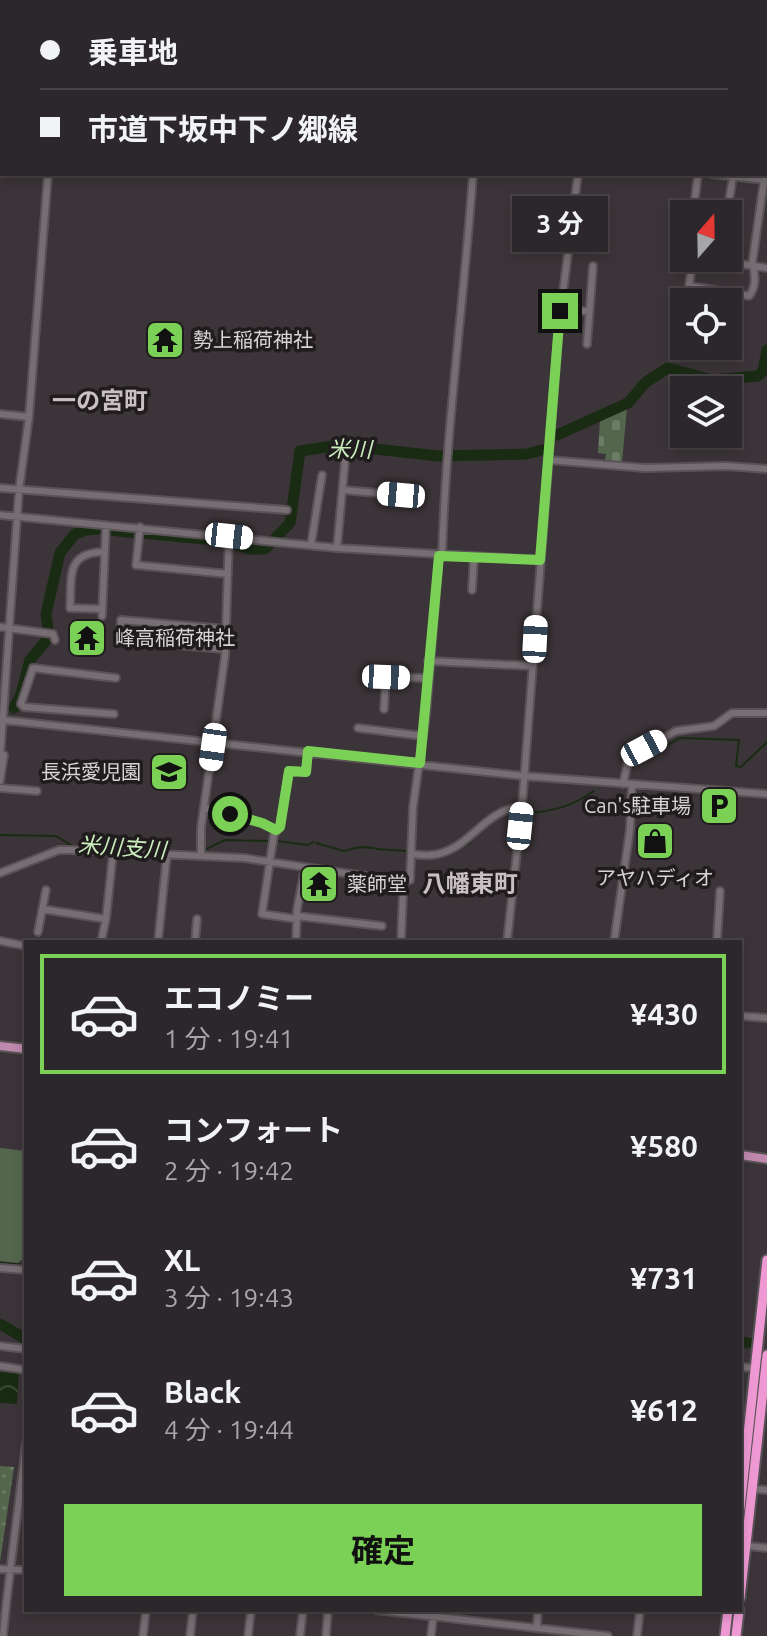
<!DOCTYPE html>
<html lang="ja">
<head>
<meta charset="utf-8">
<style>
  :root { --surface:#2c272a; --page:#342f32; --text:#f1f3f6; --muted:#a6a5a8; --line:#484447; --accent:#7bd155 }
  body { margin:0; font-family:Ubuntu,"Noto Sans JP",sans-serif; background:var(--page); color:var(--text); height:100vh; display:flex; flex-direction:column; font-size:30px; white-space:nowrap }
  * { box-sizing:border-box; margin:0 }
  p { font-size:26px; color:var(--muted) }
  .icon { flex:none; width:44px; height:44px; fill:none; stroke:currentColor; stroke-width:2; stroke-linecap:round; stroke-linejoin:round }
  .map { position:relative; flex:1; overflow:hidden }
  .sheet { position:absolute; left:24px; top:940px; width:718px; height:672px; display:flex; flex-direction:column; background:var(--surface); border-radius:0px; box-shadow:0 4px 12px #0003,0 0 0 2px var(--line) }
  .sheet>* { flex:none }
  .guide { position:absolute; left:0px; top:0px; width:768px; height:176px; box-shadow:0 4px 12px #0003,0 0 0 2px var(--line); display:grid; align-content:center; height:176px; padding:0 40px; background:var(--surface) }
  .needle { width:52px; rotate:20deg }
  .buttons { position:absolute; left:670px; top:200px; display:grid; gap:16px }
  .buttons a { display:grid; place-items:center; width:72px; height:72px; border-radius:0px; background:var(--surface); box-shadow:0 4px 12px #0003,0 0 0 2px var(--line); font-size:40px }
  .end { position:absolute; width:36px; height:36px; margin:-18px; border:10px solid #7bd155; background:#111; box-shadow:0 0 0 4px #111 }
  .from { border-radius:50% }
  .bubble { position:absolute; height:56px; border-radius:0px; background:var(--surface); box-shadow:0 4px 12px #0003,0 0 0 2px var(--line); font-size:26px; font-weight:700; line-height:56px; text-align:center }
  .car { position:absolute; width:24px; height:48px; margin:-24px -12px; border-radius:10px; box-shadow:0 0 6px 2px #0007; background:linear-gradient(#fff 24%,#345 0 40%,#fff 0 76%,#345 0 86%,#fff 0) }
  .guide b { display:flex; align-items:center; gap:28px; height:76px; font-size:30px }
  .guide b+b { border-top:2px solid var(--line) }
  .guide i { width:20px; height:20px; background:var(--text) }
  ul { padding:14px 0 0; list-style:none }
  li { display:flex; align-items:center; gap:24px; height:120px; margin:0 16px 12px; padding:0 24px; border:4px solid transparent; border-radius:0px }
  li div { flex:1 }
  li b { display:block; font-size:30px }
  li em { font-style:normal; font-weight:700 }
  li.on { border-color:var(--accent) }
  li>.icon { width:72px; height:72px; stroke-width:1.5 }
  .cta { display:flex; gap:16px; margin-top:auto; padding:16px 40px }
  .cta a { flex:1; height:92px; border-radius:0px; background:var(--accent); color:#111; font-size:32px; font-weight:700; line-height:92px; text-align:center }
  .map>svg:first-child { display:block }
</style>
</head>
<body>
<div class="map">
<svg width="767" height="1636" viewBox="0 0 767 1636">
  <defs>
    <pattern id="green-dots" width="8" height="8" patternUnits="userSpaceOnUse" patternTransform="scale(2)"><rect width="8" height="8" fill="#54674d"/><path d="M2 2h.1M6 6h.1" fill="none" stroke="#6c7c66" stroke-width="1.8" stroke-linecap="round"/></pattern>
    <pattern id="cemetery-stones" width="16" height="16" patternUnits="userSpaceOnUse" patternTransform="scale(2)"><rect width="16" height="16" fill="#54674d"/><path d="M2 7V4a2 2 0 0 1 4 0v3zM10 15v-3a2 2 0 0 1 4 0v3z" fill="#6c7c66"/></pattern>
    <pattern id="water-waves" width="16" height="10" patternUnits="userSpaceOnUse" patternTransform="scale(2)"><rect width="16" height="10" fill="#1a2b14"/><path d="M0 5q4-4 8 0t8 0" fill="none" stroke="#3b4935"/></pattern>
  </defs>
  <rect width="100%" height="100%" fill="#3b3438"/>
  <path fill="url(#green-dots)" d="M0 1466 14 1467 0 1562Z"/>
  <path fill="url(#cemetery-stones)" d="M627 408 622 462 605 460 606 454 598 453 600 420Z"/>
  <path fill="#54674d" d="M0 1148 26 1151V1256L18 1263 0 1261Z"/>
  <path fill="url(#water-waves)" d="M0 1372 19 1373 17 1404 0 1403Z"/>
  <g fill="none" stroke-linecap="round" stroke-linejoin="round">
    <path stroke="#1a2b14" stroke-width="2" d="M654 753 680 738 739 740 736 766 741 767 767 742
      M632 767 646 758
      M528 813C555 811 572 806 594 791
      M0 835 56 836 74 847 106 845 114 849
      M277 841 308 845 313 842
      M316 843 344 851 360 847 374 848
      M376 849 408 851
      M458 849 469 843 478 833
      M202 851 225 840 269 841
      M172 852H197
      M0 1263 26 1265"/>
    <path stroke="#1a2b14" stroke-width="11" d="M557 435 628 403 646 382 668 368 712 380 758 376 763 371 767 350
      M110 530 137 533
      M142 533 225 541
      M232 543 249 549H265L290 523 300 451 340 445 438 456 527 454 542 450
      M14 708 21 694 30 660 49 637 46 614 60 553 75 534 86 530 98 529
      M0 1324 24 1338
      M740 1342 748 1343"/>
    <g stroke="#595256" stroke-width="10">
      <path id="minor" d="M66 2V0
        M279 2V0
        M383 2V0
        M594 2V0
        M0 122H2
        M693 214 698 174
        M727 214 733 176
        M693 258 689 286 749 296C756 288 756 274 752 265L764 180 712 174
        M701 258 767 268
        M560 311H589
        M587 344 593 266
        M0 414 29 417
        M549 460 645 468 727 466 767 469
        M0 488 287 510
        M343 490 401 495
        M0 515 337 548 540 560
        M140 527 136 565 228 574
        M311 545 322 475
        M337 548 346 450
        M442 556C446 428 464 301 473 174
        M472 590 474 557
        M102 609 70 608C72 578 65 553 103 552
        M102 616 106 525
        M0 627 53 634 55 640
        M225 649 120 640 121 620 226 629
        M428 661 533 666
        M384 709 386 677 427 678
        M114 714 24 707 21 704 33 668 116 678
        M3 720 524 776 767 794
        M358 728 423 736
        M0 758 19 490 29 417 48 174
        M0 781 4 755
        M623 784 629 758 676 731 714 726 732 713H767
        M0 788 37 791
        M204 808 262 823 276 830
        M411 854C418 854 425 856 431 855 469 852 481 811 522 806
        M201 855V828L225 656 229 536
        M0 873 59 850H71L244 858 398 881 403 893 401 942
        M398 881 410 880 413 807 426 714 439 556
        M42 909 106 919 101 942
        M297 916 382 926
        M106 919 113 853
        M297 919 262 914 274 834 280 827 289 771 306 772 308 751
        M38 932 46 890
        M0 941 26 946
        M158 942 167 854
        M195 942 197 919
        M296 942 297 909 305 868
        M507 942 522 806 559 324 578 174
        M614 942 630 829 632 785
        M717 942 720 891
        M740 1016 767 1018
        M0 1268 26 1270
        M0 1346 26 1349
        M0 1366 26 1370
        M740 1367 755 1368
        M752 1489 767 1490
        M740 1545 767 1548
        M0 1569 26 1570
        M376 1610 608 1636
        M537 1626 538 1610
        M3 1636C9 1571 19 1507 26 1443
        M143 1636 146 1610
        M190 1636 193 1610
        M248 1636 251 1610
        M300 1636 303 1610
        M326 1636 328 1610
        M431 1636 434 1610
        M637 1636 640 1610"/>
    </g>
    <g stroke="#595256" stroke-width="12">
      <path id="major" d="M114 0 130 2
        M766 90H767
        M0 1046 26 1049
        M740 1155 767 1159"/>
    </g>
    <g stroke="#595256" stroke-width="13">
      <path id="highway" d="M740 1508 767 1260
        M740 1598 767 1355
        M725 1636 728 1610
        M736 1636 739 1610"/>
    </g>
    <use href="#minor" stroke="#766e73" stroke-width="6"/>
    <use href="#major" stroke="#bf88ad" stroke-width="8"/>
    <use href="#highway" stroke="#ef99d4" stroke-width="9"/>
  </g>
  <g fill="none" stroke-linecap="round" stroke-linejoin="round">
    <path stroke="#7bd155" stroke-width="10" d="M230 814 262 823 276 830 280 827 289 771 306 772 308 751 420 763 439 556 540 560 560 311"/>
  </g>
  <defs>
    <g id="temple-square" transform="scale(2)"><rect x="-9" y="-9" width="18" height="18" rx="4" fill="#7bd155" stroke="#201c1e"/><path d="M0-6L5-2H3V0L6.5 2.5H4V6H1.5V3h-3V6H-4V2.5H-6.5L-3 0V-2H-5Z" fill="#111"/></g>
    <g id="school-square" transform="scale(2)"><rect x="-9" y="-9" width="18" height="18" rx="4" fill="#7bd155" stroke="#201c1e"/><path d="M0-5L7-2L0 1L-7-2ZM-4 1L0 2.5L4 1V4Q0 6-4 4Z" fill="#111"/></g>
    <g id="parking-square" transform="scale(2)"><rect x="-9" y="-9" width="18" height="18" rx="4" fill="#7bd155" stroke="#201c1e"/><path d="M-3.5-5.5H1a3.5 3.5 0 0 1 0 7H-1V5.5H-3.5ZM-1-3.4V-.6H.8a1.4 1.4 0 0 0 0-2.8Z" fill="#111"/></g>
    <g id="shop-square" transform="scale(2)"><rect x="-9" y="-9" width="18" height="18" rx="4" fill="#7bd155" stroke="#201c1e"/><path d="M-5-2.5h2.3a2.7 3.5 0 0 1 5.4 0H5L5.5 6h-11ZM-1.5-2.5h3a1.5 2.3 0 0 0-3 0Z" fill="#111"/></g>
  </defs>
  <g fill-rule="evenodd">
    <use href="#temple-square" x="165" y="340"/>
    <use href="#temple-square" x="87" y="638"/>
    <use href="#school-square" x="169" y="772"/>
    <use href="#parking-square" x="719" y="806"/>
    <use href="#shop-square" x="655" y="841"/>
    <use href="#temple-square" x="319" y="884"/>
  </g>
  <g text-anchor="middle" stroke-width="7" stroke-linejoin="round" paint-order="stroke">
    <g font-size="20" fill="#d8d3d6" stroke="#201c1e" text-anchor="start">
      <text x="193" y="347">勢上稲荷神社</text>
      <text x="115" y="645">峰高稲荷神社</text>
      <text x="141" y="779" text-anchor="end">長浜愛児園</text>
      <text x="691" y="813" text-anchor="end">Can's駐車場</text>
      <text x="655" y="885" text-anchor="middle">アヤハディオ</text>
      <text x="347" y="891">薬師堂</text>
    </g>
    <g font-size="22" font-style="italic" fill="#caefbd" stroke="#201c1e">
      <text transform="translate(350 449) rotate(1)" y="8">米川</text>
      <text transform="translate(122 847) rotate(4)" y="8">米川支川</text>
    </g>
    <g font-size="24" font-weight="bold" fill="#c9c0c5" stroke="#201c1e">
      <text x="100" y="409">一の宮町</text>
      <text x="470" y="892">八幡東町</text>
    </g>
  </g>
</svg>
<div class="buttons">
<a><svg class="needle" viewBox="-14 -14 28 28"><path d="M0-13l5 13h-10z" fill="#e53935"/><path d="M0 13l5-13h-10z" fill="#a6a5a8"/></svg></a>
<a><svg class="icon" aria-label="locate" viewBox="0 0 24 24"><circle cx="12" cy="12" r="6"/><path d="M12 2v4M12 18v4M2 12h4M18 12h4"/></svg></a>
<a><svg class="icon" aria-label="layers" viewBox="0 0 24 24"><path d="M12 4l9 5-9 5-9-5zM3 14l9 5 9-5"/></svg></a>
</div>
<i class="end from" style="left:230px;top:814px"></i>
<i class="end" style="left:560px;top:311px"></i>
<div class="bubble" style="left:512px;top:196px;width:96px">3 分</div>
<i class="car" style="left:401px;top:495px;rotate:275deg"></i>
<i class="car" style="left:229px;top:536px;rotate:96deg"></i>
<i class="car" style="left:535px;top:639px;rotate:3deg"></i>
<i class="car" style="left:386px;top:677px;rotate:92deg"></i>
<i class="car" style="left:213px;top:747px;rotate:188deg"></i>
<i class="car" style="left:644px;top:748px;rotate:62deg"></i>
<i class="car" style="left:520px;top:826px;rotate:6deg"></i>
<div class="guide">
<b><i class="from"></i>乗車地</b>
<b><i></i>市道下坂中下ノ郷線</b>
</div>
<section class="sheet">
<ul>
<li class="on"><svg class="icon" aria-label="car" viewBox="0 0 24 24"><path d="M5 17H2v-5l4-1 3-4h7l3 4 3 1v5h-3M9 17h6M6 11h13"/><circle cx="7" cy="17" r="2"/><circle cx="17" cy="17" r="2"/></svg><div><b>エコノミー</b><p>1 分 · 19:41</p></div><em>¥430</em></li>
<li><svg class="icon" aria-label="car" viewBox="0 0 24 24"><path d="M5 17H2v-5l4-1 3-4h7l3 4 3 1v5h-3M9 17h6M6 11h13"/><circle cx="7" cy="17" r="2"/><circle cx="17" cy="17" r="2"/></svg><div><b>コンフォート</b><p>2 分 · 19:42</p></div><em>¥580</em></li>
<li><svg class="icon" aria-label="car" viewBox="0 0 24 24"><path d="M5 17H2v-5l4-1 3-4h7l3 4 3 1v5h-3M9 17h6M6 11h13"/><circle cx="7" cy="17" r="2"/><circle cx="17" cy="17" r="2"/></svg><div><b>XL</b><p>3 分 · 19:43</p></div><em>¥731</em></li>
<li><svg class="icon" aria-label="car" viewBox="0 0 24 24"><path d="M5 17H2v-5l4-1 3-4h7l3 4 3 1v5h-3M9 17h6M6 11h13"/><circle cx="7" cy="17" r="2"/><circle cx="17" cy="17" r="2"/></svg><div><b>Black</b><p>4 分 · 19:44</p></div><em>¥612</em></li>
</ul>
<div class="cta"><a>確定</a></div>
</section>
</div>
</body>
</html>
